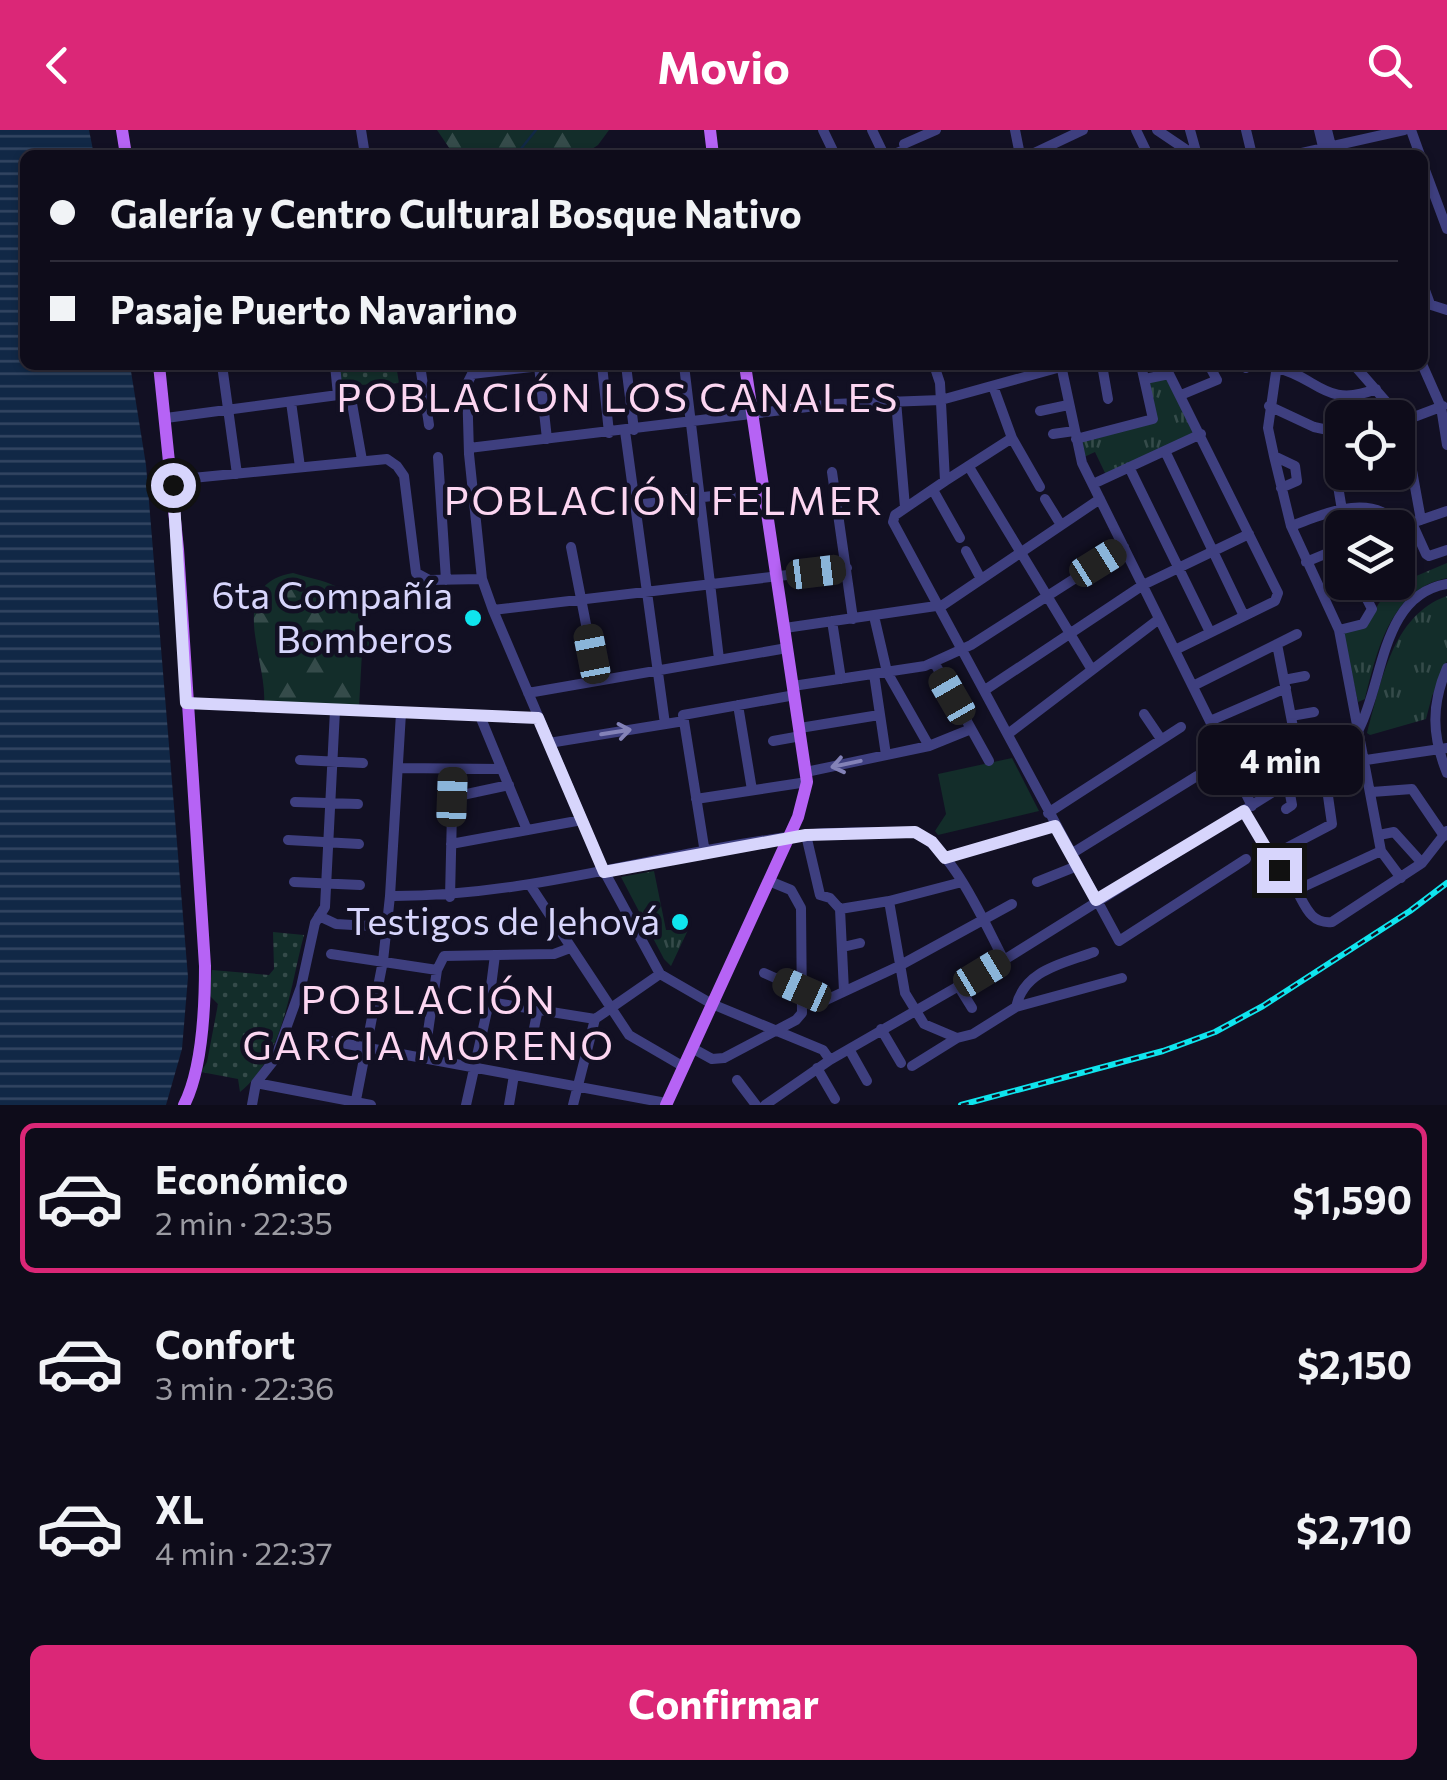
<!DOCTYPE html>
<html lang="es">
<head>
<meta charset="utf-8">
<style>
  :root { --surface:#0e0c1a; --page:#1c1a27; --text:#f1f3f6; --muted:#9b9ba2; --line:#2e2c39; --accent:#db2777 }
  body { margin:0; font-family:Commissioner,sans-serif; background:var(--page); color:var(--text); height:100vh; display:flex; flex-direction:column; font-size:38px; white-space:nowrap }
  * { box-sizing:border-box; margin:0 }
  p { font-size:32px; color:var(--muted) }
  .icon { flex:none; width:55px; height:55px; fill:none; stroke:currentColor; stroke-width:2; stroke-linecap:round; stroke-linejoin:round }
  .map { position:relative; height:975px; overflow:hidden }
  .side { display:flex; flex-direction:column; background:var(--surface); flex:1 }
  .side>* { flex:none }
  .top-card { position:absolute; left:20px; top:20px; width:1408px; height:220px; border-radius:15px; box-shadow:0 2px 8px #0004,0 0 0 2px var(--line); display:grid; align-content:center; height:220px; padding:0 30px; background:var(--surface) }
  .buttons { position:absolute; left:1325px; top:270px; display:grid; gap:20px }
  .buttons a { display:grid; place-items:center; width:90px; height:90px; border-radius:15px; background:var(--surface); box-shadow:0 2px 8px #0004,0 0 0 2px var(--line); font-size:50px }
  .end { position:absolute; width:45px; height:45px; margin:-22px; border:12px solid #d7d5fc; background:#111; box-shadow:0 0 0 5px #111 }
  .from { border-radius:50% }
  .bubble { position:absolute; height:70px; border-radius:15px; background:var(--surface); box-shadow:0 2px 8px #0004,0 0 0 2px var(--line); font-size:32px; font-weight:700; line-height:70px; text-align:center }
  .car { position:absolute; width:30px; height:60px; margin:-30px -15px; border-radius:12px; box-shadow:0 0 8px 2px #0007; background:linear-gradient(#222 24%,#8ab4d8 0 40%,#222 0 76%,#8ab4d8 0 86%,#222 0) }
  .top-card b { display:flex; align-items:center; gap:35px; height:95px; font-size:38px }
  .top-card b+b { border-top:2px solid var(--line) }
  .top-card i { width:25px; height:25px; background:var(--text) }
  ul { padding:18px 0 0; list-style:none }
  li { display:flex; align-items:center; gap:30px; height:150px; margin:0 20px 15px; padding:0 10px; border:5px solid transparent; border-radius:15px }
  li div { flex:1 }
  li b { display:block; font-size:38px }
  li em { font-style:normal; font-weight:700 }
  li.current { border-color:var(--accent) }
  li>.icon { width:90px; height:90px; stroke-width:1.5 }
  .action { display:flex; gap:20px; margin-top:auto; padding:20px 30px }
  .action a { flex:1; height:115px; border-radius:15px; background:var(--accent); color:#fff; font-size:40px; font-weight:700; line-height:115px; text-align:center }
  header { display:flex; justify-content:space-between; align-items:center; height:130px; padding:0 30px; background:var(--accent); color:#fff; font-size:45px; font-weight:700 }
  .map>svg:first-child { display:block }
</style>
</head>
<body>
<header><svg class="icon" aria-label="back" viewBox="0 0 24 24"><path d="M15 5l-7 7 7 7"/></svg>Movio<svg class="icon" aria-label="search" viewBox="0 0 24 24"><circle cx="10" cy="10" r="6"/><path d="M15 15l6 6"/></svg></header>
<div class="map">
<svg width="1447" height="975" viewBox="0 0 1447 975">
  <defs>
    <pattern id="grass-dots" width="8" height="8" patternUnits="userSpaceOnUse" patternTransform="scale(2.5)"><rect width="8" height="8" fill="#132d2a"/><path d="M2 2h.1M6 6h.1" fill="none" stroke="#354b4a" stroke-width="1.8" stroke-linecap="round"/></pattern>
    <pattern id="forest-firs" width="22" height="20" patternUnits="userSpaceOnUse" patternTransform="scale(2.5)"><rect width="22" height="20" fill="#132d2a"/><path d="M5 1l3.5 6h-7zM16 11l3.5 6h-7z" fill="#354b4a"/></pattern>
    <pattern id="park-tufts" width="24" height="20" patternUnits="userSpaceOnUse" patternTransform="scale(2.5)"><rect width="24" height="20" fill="#132d2a"/><path d="M3 7l-1-3M5 7V3M7 7l1-3M15 17l-1-3M17 17v-4M19 17l1-3" fill="none" stroke="#354b4a"/></pattern>
    <pattern id="water-rules" width="6" height="5" patternUnits="userSpaceOnUse" patternTransform="scale(2.5)"><rect width="6" height="5" fill="#112846"/><path d="M0 2.5h6" fill="none" stroke="#334662"/></pattern>
  </defs>
  <rect width="100%" height="100%" fill="#121023"/>
  <path fill="url(#grass-dots)" d="M338 235H396L399 253 339 256Z
    M273 802 304 805C290 857 284 926 240 962L238 949 201 942 207 932 218 874 209 865 212 840 269 845 274 839Z"/>
  <path fill="url(#forest-firs)" d="M437 0H609L598 15 583 25H454Z
    M293 443C315 450 348 453 358 478 363 491 356 481 362 494 366 503 371 506 372 516L362 522 359 577 264 574C268 530 224 455 293 443Z"/>
  <path fill="url(#park-tufts)" d="M1169 249 1197 303 1106 345 1095 322 1084 327 1080 311 1157 292 1149 255 1150 252Z
    M1447 433V448C1391 459 1377 520 1365 569L1358 572 1343 503 1366 496 1379 473 1402 452Z
    M1447 466V531L1432 566 1426 589 1370 605 1367 603C1381 553 1392 485 1447 466Z
    M654 741 666 800H688L671 836 664 829 621 747Z"/>
  <path fill="#132d2a" d="M1012 628 1039 681 938 705 935 701 946 684 938 644Z"/>
  <path fill="url(#water-rules)" d="M0 0H89L94 25H25V235H130L146 335 188 847 182 919 166 975H0Z"/>
  <g fill="none" stroke-linecap="round" stroke-linejoin="round">
    <path stroke="#112846" stroke-width="2.5" d="M516 25 536 0"/>
    <path stroke="#3e3f7f" stroke-width="10" d="M361 0 365 25
      M823 0 835 25
      M872 0 884 25
      M1015 0 1020 25
      M1136 0 1148 25
      M1157 0 1194 25
      M1190 0 1197 25
      M1246 0 1252 25
      M1319 0 1325 25
      M1327 0 1331 16
      M1411 0 1420 25
      M904 14 936 0
      M892 25 902 21
      M1030 25 1083 0
      M1293 25 1404 0
      M1422 32 1447 99
      M1422 152 1430 174
      M1422 172 1447 180
      M1422 234 1441 277 1447 315
      M222 235 237 344
      M420 235 429 295
      M549 235 472 244 467 254 469 324 482 449 493 480 604 741 660 844 712 874 823 920 830 930
      M602 235 609 303
      M626 235 634 300
      M684 235 719 529
      M934 235 940 253 945 351 895 385 893 392 1119 811 1246 729
      M1061 235 1082 333 1252 676
      M1102 235 1108 269
      M1245 235 1246 238
      M1277 235 1268 298 1274 326 1291 396 1339 500 1381 721 1303 757 1298 763C1306 778 1312 794 1332 792L1422 733 1447 701
      M1354 235 1403 291 1421 390
      M539 236 547 309
      M1277 238C1318 247 1325 279 1376 259
      M1145 249 1169 244 1278 463 1275 471 1175 520
      M993 256 1012 308 1040 357
      M1181 265 1217 250 1209 235
      M351 268 362 330
      M896 271 905 377
      M291 272 300 337
      M1269 276 1314 297 1342 303
      M1040 281 1068 275
      M166 288 338 265 335 235
      M1398 293 1443 276
      M625 301 665 594
      M1329 302 1345 398
      M1053 304 1074 301
      M1076 309 1153 289 1141 235
      M469 318 833 274 941 270 1068 235
      M1165 321 1244 486
      M1274 326 1295 336 1297 351 1281 358
      M438 327 446 450
      M969 337 1092 540
      M1129 337 1210 502
      M832 342 853 489
      M1337 346 1359 342
      M172 350 387 329 397 336 404 346 416 443 429 450 482 449
      M945 351 1012 308
      M1093 354 1201 304
      M933 360 960 408
      M1045 369 1061 395
      M635 375 764 360
      M1412 393 1426 424 1429 426 1447 420
      M1291 396C1317 387 1354 369 1382 382L1387 398
      M1397 398 1447 381
      M571 417 597 551
      M966 421 981 449
      M1306 432 1342 417
      M1398 447 1399 449
      M493 480 847 438
      M874 486 887 542 929 616
      M832 491 841 549
      M785 498 943 475 1100 369
      M1339 500 1363 494 1372 479 1358 452
      M1277 514 1302 644
      M934 532 989 631
      M1447 538C1431 575 1432 606 1447 643
      M874 544 886 625
      M1284 550 1305 546
      M793 556 925 536 971 515 1124 417
      M1193 556 1297 504
      M985 560 1143 455 1249 404
      M528 563 787 518
      M186 573 538 588
      M738 575 752 660
      M1144 584 1161 609
      M480 586 527 700
      M1291 586 1314 582
      M1210 591 1286 558
      M800 598 879 585
      M1008 604 1159 489
      M773 611 801 606
      M549 613 684 591
      M300 630 363 633
      M1366 630 1447 618
      M1231 634 1257 617 1256 605
      M398 638 502 639
      M806 642 929 616 971 599
      M1372 662 1412 659 1444 706
      M453 667 509 655
      M696 669 807 652
      M295 672 358 674
      M1286 679 1292 675 1288 653
      M1244 681 1271 726 1332 694 1323 631
      M1048 683 1181 597
      M806 705 820 765 830 768 840 779
      M1379 705 1394 702 1422 733
      M288 710 359 714
      M451 714 582 690
      M1381 721 1401 748
      M705 723 683 585 795 565
      M1071 724 1197 646
      M1271 726 1279 740
      M945 728 1055 696
      M294 752 360 755
      M1037 752 1077 736
      M530 755 629 905 684 937
      M390 766C531 767 665 721 804 705 839 701 875 703 910 702 949 708 986 797 1004 830
      M450 767 453 639
      M889 771 905 863 924 894 957 908 973 904 1016 877 1122 848
      M840 779 889 771 962 752
      M840 779 844 861
      M319 786 336 794 387 797
      M843 817 860 813
      M331 824 437 840 444 826 554 824 570 818
      M764 843 802 860
      M959 857 972 878
      M824 871 899 836 1012 774
      M489 872 595 889 660 844
      M1016 877C1024 840 1062 834 1094 822
      M881 899 901 933
      M532 908 538 879
      M320 909 666 973
      M692 918 712 929 724 928 796 890 802 883 801 778 791 760 769 751
      M849 919 867 951
      M424 929 437 840
      M912 936 957 908
      M817 938 835 969
      M737 950 756 975
      M256 953 371 975
      M252 975 256 953 275 929 301 857 315 793 325 777 335 580
      M355 975 383 831 390 766 401 583
      M466 975 489 872 495 825
      M509 975 514 945
      M573 975 595 889
      M765 975 830 930 1004 830 1337 622C1344 615 1354 608 1359 599 1384 551 1381 465 1447 454"/>
    <path stroke="#b663f5" stroke-width="12" d="M122 0 126 25
      M710 0 713 25
      M159 235 178 419 205 836C205 876 202 940 184 975
      M666 975 798 687 807 652 745 235"/>
    <g stroke="#0fe5ee" stroke-width="6">
      <path id="rail" d="M961 975 1163 921 1215 902 1263 876 1410 781 1447 753"/>
    </g>
    <use href="#rail" stroke="#121023" stroke-width="2.5" stroke-dasharray="8" stroke-linecap="butt"/>
  </g>
  <defs><path id="oneway-shaft" d="M-6 0H5M1.5-3L5.5 0L1.5 3" fill="none" stroke-width="1.6" stroke-linecap="round" stroke-linejoin="round" transform="scale(2.5)"/></defs>
  <g stroke="#8382b7">
    <use href="#oneway-shaft" transform="translate(616 602) rotate(-9)"/>
    <use href="#oneway-shaft" transform="translate(846 634) rotate(168)"/>
  </g>
  <g fill="none" stroke-linecap="round" stroke-linejoin="round">
    <path stroke="#d7d5fc" stroke-width="12" d="M173 355 186 573 538 588 604 742 806 705 915 702 932 712 945 728 1055 696 1096 770 1244 681 1279 740"/>
  </g>
  <g fill="#0fe5ee" stroke="#121023" stroke-width="4">
    <circle cx="473" cy="488" r="10"/>
    <circle cx="680" cy="792" r="10"/>
  </g>
  <g text-anchor="middle" stroke-width="9" stroke-linejoin="round" paint-order="stroke">
    <g font-size="38" fill="#d7d5fc" stroke="#121023" text-anchor="end">
      <text x="453" y="479">6ta Compañía<tspan x="453" dy="44">Bomberos</tspan></text>
      <text x="660" y="805">Testigos de Jehová</text>
    </g>
    <g font-size="40" letter-spacing="2.5" fill="#fcd6f1" stroke="#121023">
      <text x="618" y="282">POBLACIÓN LOS CANALES</text>
      <text x="664" y="385">POBLACIÓN FELMER</text>
      <text x="429" y="884">POBLACIÓN<tspan x="429" dy="46">GARCIA MORENO</tspan></text>
    </g>
  </g>
</svg>
<div class="buttons">
<a><svg class="icon" aria-label="locate" viewBox="0 0 24 24"><circle cx="12" cy="12" r="6"/><path d="M12 2v4M12 18v4M2 12h4M18 12h4"/></svg></a>
<a><svg class="icon" aria-label="layers" viewBox="0 0 24 24"><path d="M12 4l9 5-9 5-9-5zM3 14l9 5 9-5"/></svg></a>
</div>
<i class="end from" style="left:173px;top:355px"></i>
<i class="end" style="left:1279px;top:740px"></i>
<div class="bubble" style="left:1198px;top:595px;width:165px">4 min</div>
<i class="car" style="left:1098px;top:433px;rotate:58deg"></i>
<i class="car" style="left:816px;top:442px;rotate:83deg"></i>
<i class="car" style="left:592px;top:524px;rotate:349deg"></i>
<i class="car" style="left:952px;top:566px;rotate:330deg"></i>
<i class="car" style="left:452px;top:667px;rotate:2deg"></i>
<i class="car" style="left:982px;top:843px;rotate:59deg"></i>
<i class="car" style="left:802px;top:860px;rotate:294deg"></i>
<div class="top-card">
<b><i class="from"></i>Galería y Centro Cultural Bosque Nativo</b>
<b><i></i>Pasaje Puerto Navarino</b>
</div>
</div>
<section class="side">
<ul>
<li class="current"><svg class="icon" aria-label="car" viewBox="0 0 24 24"><path d="M5 17H2v-5l4-1 3-4h7l3 4 3 1v5h-3M9 17h6M6 11h13"/><circle cx="7" cy="17" r="2"/><circle cx="17" cy="17" r="2"/></svg><div><b>Económico</b><p>2 min · 22:35</p></div><em>$1,590</em></li>
<li><svg class="icon" aria-label="car" viewBox="0 0 24 24"><path d="M5 17H2v-5l4-1 3-4h7l3 4 3 1v5h-3M9 17h6M6 11h13"/><circle cx="7" cy="17" r="2"/><circle cx="17" cy="17" r="2"/></svg><div><b>Confort</b><p>3 min · 22:36</p></div><em>$2,150</em></li>
<li><svg class="icon" aria-label="car" viewBox="0 0 24 24"><path d="M5 17H2v-5l4-1 3-4h7l3 4 3 1v5h-3M9 17h6M6 11h13"/><circle cx="7" cy="17" r="2"/><circle cx="17" cy="17" r="2"/></svg><div><b>XL</b><p>4 min · 22:37</p></div><em>$2,710</em></li>
</ul>
<div class="action"><a>Confirmar</a></div>
</section>
</body>
</html>
